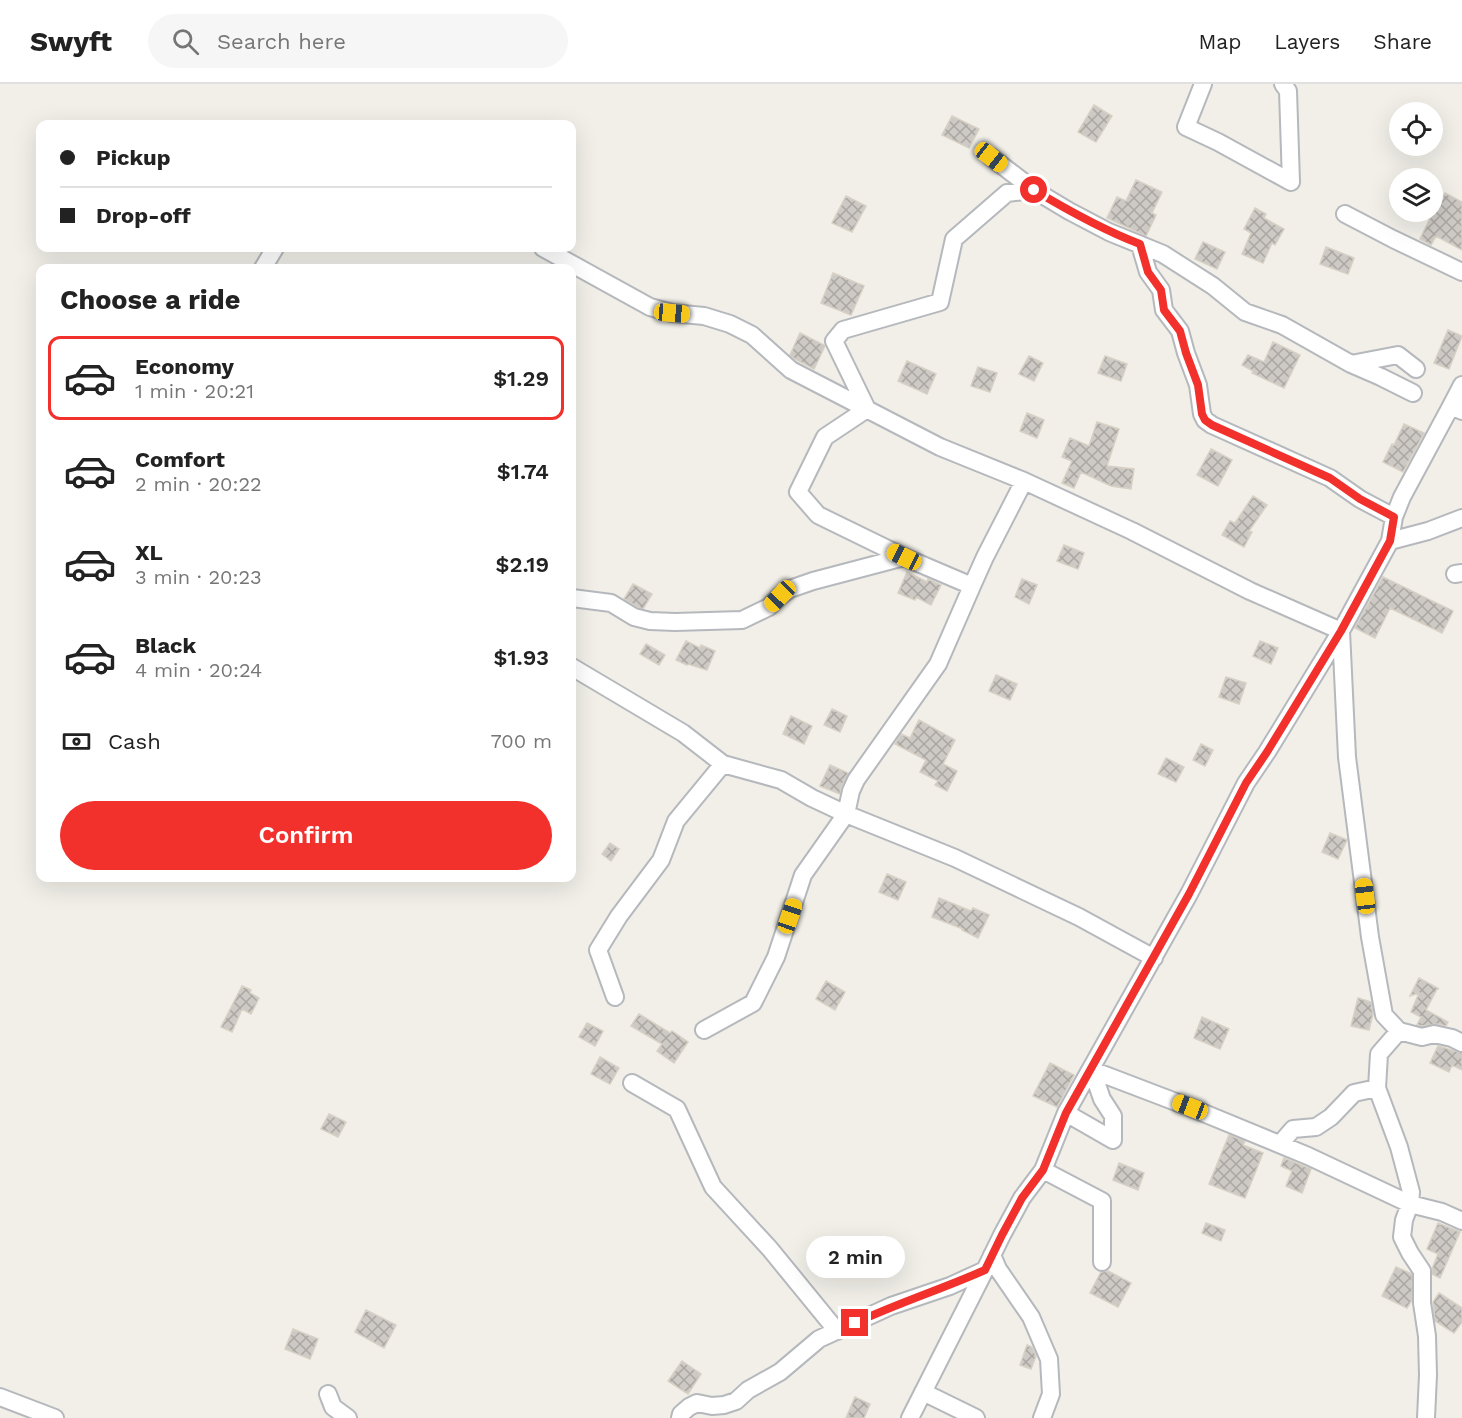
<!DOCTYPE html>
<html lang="en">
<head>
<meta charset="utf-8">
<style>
  :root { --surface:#fff; --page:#f6f6f6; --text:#222; --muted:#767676; --line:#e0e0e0; --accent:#f2302c }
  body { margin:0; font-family:"Work Sans",sans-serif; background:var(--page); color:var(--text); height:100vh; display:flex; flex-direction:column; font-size:22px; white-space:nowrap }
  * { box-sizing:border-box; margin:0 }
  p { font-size:20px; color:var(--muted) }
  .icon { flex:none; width:33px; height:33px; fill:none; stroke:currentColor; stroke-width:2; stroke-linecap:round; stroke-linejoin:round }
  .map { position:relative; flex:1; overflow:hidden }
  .side { position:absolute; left:36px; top:180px; width:540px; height:618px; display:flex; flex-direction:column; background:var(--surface); border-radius:12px; box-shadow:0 6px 24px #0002 }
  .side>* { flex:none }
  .hud { position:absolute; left:36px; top:36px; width:540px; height:132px; border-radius:12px; box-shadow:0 6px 24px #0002; display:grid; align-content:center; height:132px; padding:0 24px; background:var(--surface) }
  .controls { position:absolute; left:1389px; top:18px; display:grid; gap:12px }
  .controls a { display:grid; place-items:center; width:54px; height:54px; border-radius:50%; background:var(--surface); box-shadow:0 6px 24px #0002; font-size:30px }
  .end { position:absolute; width:27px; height:27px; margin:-14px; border:8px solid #f2302c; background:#fff; box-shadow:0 0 0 3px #fff }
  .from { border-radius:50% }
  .bubble { position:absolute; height:42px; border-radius:21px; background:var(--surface); box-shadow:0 6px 24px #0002; font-size:20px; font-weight:600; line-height:42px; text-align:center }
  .car { position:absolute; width:18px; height:36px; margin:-18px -9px; border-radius:8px; box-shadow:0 0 4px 2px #0007; background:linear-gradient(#f5c518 24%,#345 0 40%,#f5c518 0 76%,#345 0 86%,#f5c518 0) }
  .hud b { display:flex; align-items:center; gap:21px; height:57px; font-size:22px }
  .hud b+b { border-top:2px solid var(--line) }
  .hud i { width:15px; height:15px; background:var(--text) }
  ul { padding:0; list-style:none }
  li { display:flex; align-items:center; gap:18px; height:84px; margin:0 12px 9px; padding:0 12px; border:3px solid transparent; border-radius:12px }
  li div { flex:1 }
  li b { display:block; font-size:22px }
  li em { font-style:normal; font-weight:600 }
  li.selected { border-color:var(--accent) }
  li>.icon { width:54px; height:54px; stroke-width:1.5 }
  h2 { padding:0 24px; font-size:27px; line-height:72px }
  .pay { display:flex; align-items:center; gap:15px; height:66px; padding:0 24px; font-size:22px }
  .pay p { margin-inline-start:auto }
  .action { display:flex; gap:12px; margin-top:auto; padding:12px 24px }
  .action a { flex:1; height:69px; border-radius:36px; background:var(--accent); color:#fff; font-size:24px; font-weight:600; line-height:69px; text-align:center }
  header { display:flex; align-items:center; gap:36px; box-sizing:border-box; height:84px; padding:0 30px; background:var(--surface); border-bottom:2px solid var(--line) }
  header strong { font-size:28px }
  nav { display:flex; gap:33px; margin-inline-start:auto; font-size:21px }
  .search { width:420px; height:54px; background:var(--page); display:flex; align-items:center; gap:15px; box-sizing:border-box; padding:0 21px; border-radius:33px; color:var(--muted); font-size:22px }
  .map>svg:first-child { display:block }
</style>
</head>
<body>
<header>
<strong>Swyft</strong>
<div class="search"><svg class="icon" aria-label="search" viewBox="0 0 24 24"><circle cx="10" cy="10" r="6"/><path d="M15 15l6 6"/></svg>Search here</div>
<nav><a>Map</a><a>Layers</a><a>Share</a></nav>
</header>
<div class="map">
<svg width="1462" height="1334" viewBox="0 0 1462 1334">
  <defs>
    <pattern id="building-cross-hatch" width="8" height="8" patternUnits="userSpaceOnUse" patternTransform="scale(1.5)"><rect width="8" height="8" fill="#cdc9c4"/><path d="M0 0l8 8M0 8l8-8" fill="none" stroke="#aaa7a3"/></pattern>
  </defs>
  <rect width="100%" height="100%" fill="#f1efe8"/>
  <path fill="url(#building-cross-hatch)" stroke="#d7d0c5" stroke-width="1.5" d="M1094 21 1112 32 1096 58 1078 48Z
    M952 32 979 45 969 64 942 51Z
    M1136 96 1162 108 1152 129 1156 131 1146 152 1107 134 1117 113 1126 117Z
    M1445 109 1462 118V166L1436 152 1431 161 1420 155 1434 126H1436Z
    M846 112 866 122 852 148 832 139Z
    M1255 124 1266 130 1264 134 1284 145 1275 161 1272 159 1263 179 1242 170 1251 149 1244 145Z
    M1203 158 1225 168 1217 185 1195 175Z
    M1326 163 1354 174 1348 190 1320 180Z
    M833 189 864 202 851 231 821 219Z
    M1448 246 1462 252 1449 285 1434 279Z
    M800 249 824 261 825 262 814 285 795 275 790 271Z
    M1273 258 1300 271 1284 304 1252 289 1253 287 1242 281 1248 271 1264 278Z
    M1029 272 1043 279 1034 297 1019 290Z
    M1105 272 1127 280 1121 297 1098 289Z
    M907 277 936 290 927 310 898 297Z
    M978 283 997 289 990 308 971 302Z
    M1027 329 1044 336 1037 354 1020 347Z
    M1097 338 1119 345 1107 382 1134 385 1131 405 1111 402 1081 388 1074 404 1062 399 1072 377 1062 373 1070 354 1089 362Z
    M1404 340 1424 349 1403 388 1383 378 1392 360 1394 361Z
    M1211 365 1232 376 1218 402 1197 391Z
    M1253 412 1267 421 1249 447 1252 448 1244 463 1222 451 1230 437 1235 439Z
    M1064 461 1084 469 1078 485 1057 477Z
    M907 488 927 498 928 495 941 501 931 521 916 513 915 516 898 509Z
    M1383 493 1453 527 1442 549 1390 524 1375 554 1355 544Z
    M1022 495 1037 501 1029 520 1015 513Z
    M633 500 652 510 643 525 638 523 624 515Z
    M686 557 700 564 701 561 715 567 707 586 688 580 687 581 676 576Z
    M1260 557 1278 564 1271 580 1253 572Z
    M646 560 665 571 659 581 640 570Z
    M996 591 1017 600 1010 616 989 607Z
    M1226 593 1246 599 1239 620 1219 613Z
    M832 625 847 632 840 648 824 641Z
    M791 632 812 642 804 660 783 650Z
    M919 636 955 656 943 680 957 687 947 707 935 701 938 697 920 688 926 676 895 660 901 650 910 654Z
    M1201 660 1213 666 1205 682 1193 676Z
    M1166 674 1184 683 1176 698 1158 690Z
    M830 681 848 689 841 703 840 710 820 702Z
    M1330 749 1347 756 1338 775 1322 768Z
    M610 759 619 765 611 777 602 770Z
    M887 790 906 798 898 816 879 808Z
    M939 814 971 827 973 824 989 831 978 854 962 846 963 845 932 833Z
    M1419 894 1439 905H1437L1426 926 1448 938 1446 942 1436 940 1422 942 1417 941 1421 933 1411 928 1419 909 1410 912Z
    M826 897 845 908 835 926 816 915Z
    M242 902 251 906 250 909 259 914 251 930 242 925 232 948 221 943Z
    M1358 914 1371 918 1373 930 1369 946 1351 942Z
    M639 930 670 949 672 947 688 958 674 979 657 967 662 960 631 942Z
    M1202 933 1229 945 1220 965 1194 954Z
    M587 939 603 947 595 962 579 953Z
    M1438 962 1462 969V986L1452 981 1449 988 1430 979Z
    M600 973 619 984 610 1000 591 990Z
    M1050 979 1074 991 1057 1023 1033 1012Z
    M329 1030 346 1038 338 1053 321 1045Z
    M1229 1051 1245 1057 1243 1061 1263 1069 1245 1114 1209 1100Z
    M1284 1074 1311 1085 1302 1109 1286 1102 1292 1087 1281 1082Z
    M1119 1079 1144 1089 1138 1106 1113 1096Z
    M1206 1139 1225 1146 1221 1157 1202 1149Z
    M1438 1139 1460 1148 1440 1194 1432 1190V1185L1438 1170 1427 1165Z
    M1396 1183 1412 1190V1216L1407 1224 1382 1212Z
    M1108 1187 1131 1199 1118 1223 1090 1209 1101 1188Z
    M1439 1209 1462 1224V1238L1454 1249 1435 1237 1433 1218Z
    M366 1226 396 1241 384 1264 355 1248Z
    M293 1245 318 1255 310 1275 285 1265Z
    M1027 1261 1032 1263 1036 1272 1031 1285 1020 1281Z
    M682 1277 701 1290 688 1310 668 1297Z
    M855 1313 870 1320 864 1334H846Z"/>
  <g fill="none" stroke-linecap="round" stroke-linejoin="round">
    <g stroke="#b5b8bc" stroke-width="20">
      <path id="minor" d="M1203 0 1186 43 1218 58 1291 98
        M1283 0 1288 7 1291 98
        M991 73 1034 106 1069 127 1109 148 1163 170 1213 202 1245 228 1282 241 1351 280 1398 271 1416 285
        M1345 130 1393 155 1462 188
        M1140 161 1148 188 1161 206 1164 226 1180 247 1186 269 1198 301 1202 330 1205 336 1212 341 1330 394 1360 415 1394 433
        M543 164 650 223 672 229 704 232 730 240 752 251 791 286 940 363 1024 397 1132 447 1250 507 1341 547 1267 668 1246 699 1189 810 1066 1029 1043 1086 1022 1114 1002 1151 985 1186 950 1202 891 1222 819 1255 780 1288 748 1306 736 1317 724 1321 712 1322 697 1319 689 1323 681 1330 680 1334
        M263 184 275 164
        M1351 280 1381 293 1413 309
        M1451 322 1462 301
        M1390 457 1428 447 1462 434
        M904 473 818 431 798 408 825 353 867 325 834 257 843 246 940 218 954 155 1007 109 1034 106
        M1455 490 1462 489
        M572 514 611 519 634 533 650 537 675 538 742 536 769 523 780 512 790 505 813 497 904 473 972 502 985 473 1024 397
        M572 583 683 649 723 680 781 696 812 714 846 730 955 774 1079 833 1154 874
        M615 913 598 866 619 832 661 776 676 737 723 680
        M704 946 753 919 776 873 803 791 846 730 851 707 856 696 938 580 972 502
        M1399 947 1422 953 1434 950 1452 954 1462 959
        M632 999 677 1025 713 1103 770 1165 837 1247
        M1066 1029 1113 1056V1032L1102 1015 1092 986 1189 1023 1308 1072 1410 1120 1442 1128 1462 1137
        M1280 1060 1293 1045 1316 1043 1331 1033 1354 1009 1377 1004
        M1043 1086 1102 1117V1178
        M992 1171 998 1185 1031 1233 1049 1275 1051 1310 1042 1334
        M923 1308 976 1334
        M328 1310 333 1323 348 1334
        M0 1313 55 1334
        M910 1334 985 1186
        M1426 1334 1428 1291 1427 1252 1422 1219V1187L1410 1169 1402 1153 1404 1136 1410 1120 1411 1108 1399 1063 1377 1004 1379 970 1399 947 1384 931 1370 853 1347 673 1341 547 1390 457 1394 433 1402 413 1451 322 1462 327"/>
    </g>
    <use href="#minor" stroke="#fff" stroke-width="16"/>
  </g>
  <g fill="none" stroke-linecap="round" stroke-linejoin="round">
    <path stroke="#f2302c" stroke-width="8" d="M855 1239C898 1219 942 1205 985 1186L1002 1151 1022 1114 1043 1086 1066 1029 1189 810 1246 699 1267 668 1341 547 1390 457 1394 433 1360 415 1330 394 1212 341 1205 336 1202 330 1198 301 1186 269 1180 247 1164 226 1161 206 1148 188 1140 160C1103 146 1069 127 1034 106"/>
  </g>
</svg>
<div class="controls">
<a><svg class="icon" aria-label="locate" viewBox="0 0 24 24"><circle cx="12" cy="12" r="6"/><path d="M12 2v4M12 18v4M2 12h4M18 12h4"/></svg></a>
<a><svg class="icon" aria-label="layers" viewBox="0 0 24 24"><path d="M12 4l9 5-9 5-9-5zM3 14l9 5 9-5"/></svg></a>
</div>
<i class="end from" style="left:1034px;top:106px"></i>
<i class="end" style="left:855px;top:1239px"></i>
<div class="bubble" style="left:806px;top:1152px;width:99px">2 min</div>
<i class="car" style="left:991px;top:73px;rotate:128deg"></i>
<i class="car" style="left:672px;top:229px;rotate:95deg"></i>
<i class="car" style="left:904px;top:473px;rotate:296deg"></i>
<i class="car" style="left:780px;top:512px;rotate:224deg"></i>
<i class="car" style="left:1365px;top:812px;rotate:353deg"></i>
<i class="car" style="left:790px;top:832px;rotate:19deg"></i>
<i class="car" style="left:1190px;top:1023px;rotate:291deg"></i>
<div class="hud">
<b><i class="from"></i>Pickup</b>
<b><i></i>Drop-off</b>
</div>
<section class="side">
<h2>Choose a ride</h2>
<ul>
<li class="selected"><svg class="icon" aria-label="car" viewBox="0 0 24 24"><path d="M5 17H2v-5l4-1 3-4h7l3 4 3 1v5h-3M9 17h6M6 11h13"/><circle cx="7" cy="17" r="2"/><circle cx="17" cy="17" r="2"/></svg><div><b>Economy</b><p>1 min · 20:21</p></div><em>$1.29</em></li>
<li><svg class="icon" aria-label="car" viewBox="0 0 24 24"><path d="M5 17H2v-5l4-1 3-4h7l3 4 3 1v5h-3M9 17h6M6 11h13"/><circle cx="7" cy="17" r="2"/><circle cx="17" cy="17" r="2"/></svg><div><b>Comfort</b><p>2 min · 20:22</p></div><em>$1.74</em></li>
<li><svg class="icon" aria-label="car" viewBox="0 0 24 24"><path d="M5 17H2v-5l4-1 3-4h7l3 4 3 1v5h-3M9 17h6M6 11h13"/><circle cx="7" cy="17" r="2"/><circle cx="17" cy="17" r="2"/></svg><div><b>XL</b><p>3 min · 20:23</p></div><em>$2.19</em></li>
<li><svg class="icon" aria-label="car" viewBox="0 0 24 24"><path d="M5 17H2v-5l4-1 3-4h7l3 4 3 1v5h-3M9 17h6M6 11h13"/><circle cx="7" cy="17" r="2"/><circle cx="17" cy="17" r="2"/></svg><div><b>Black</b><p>4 min · 20:24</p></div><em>$1.93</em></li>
</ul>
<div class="pay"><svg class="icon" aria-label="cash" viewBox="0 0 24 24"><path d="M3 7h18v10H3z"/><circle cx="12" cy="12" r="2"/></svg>Cash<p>700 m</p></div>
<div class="action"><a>Confirm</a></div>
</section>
</div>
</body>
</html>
